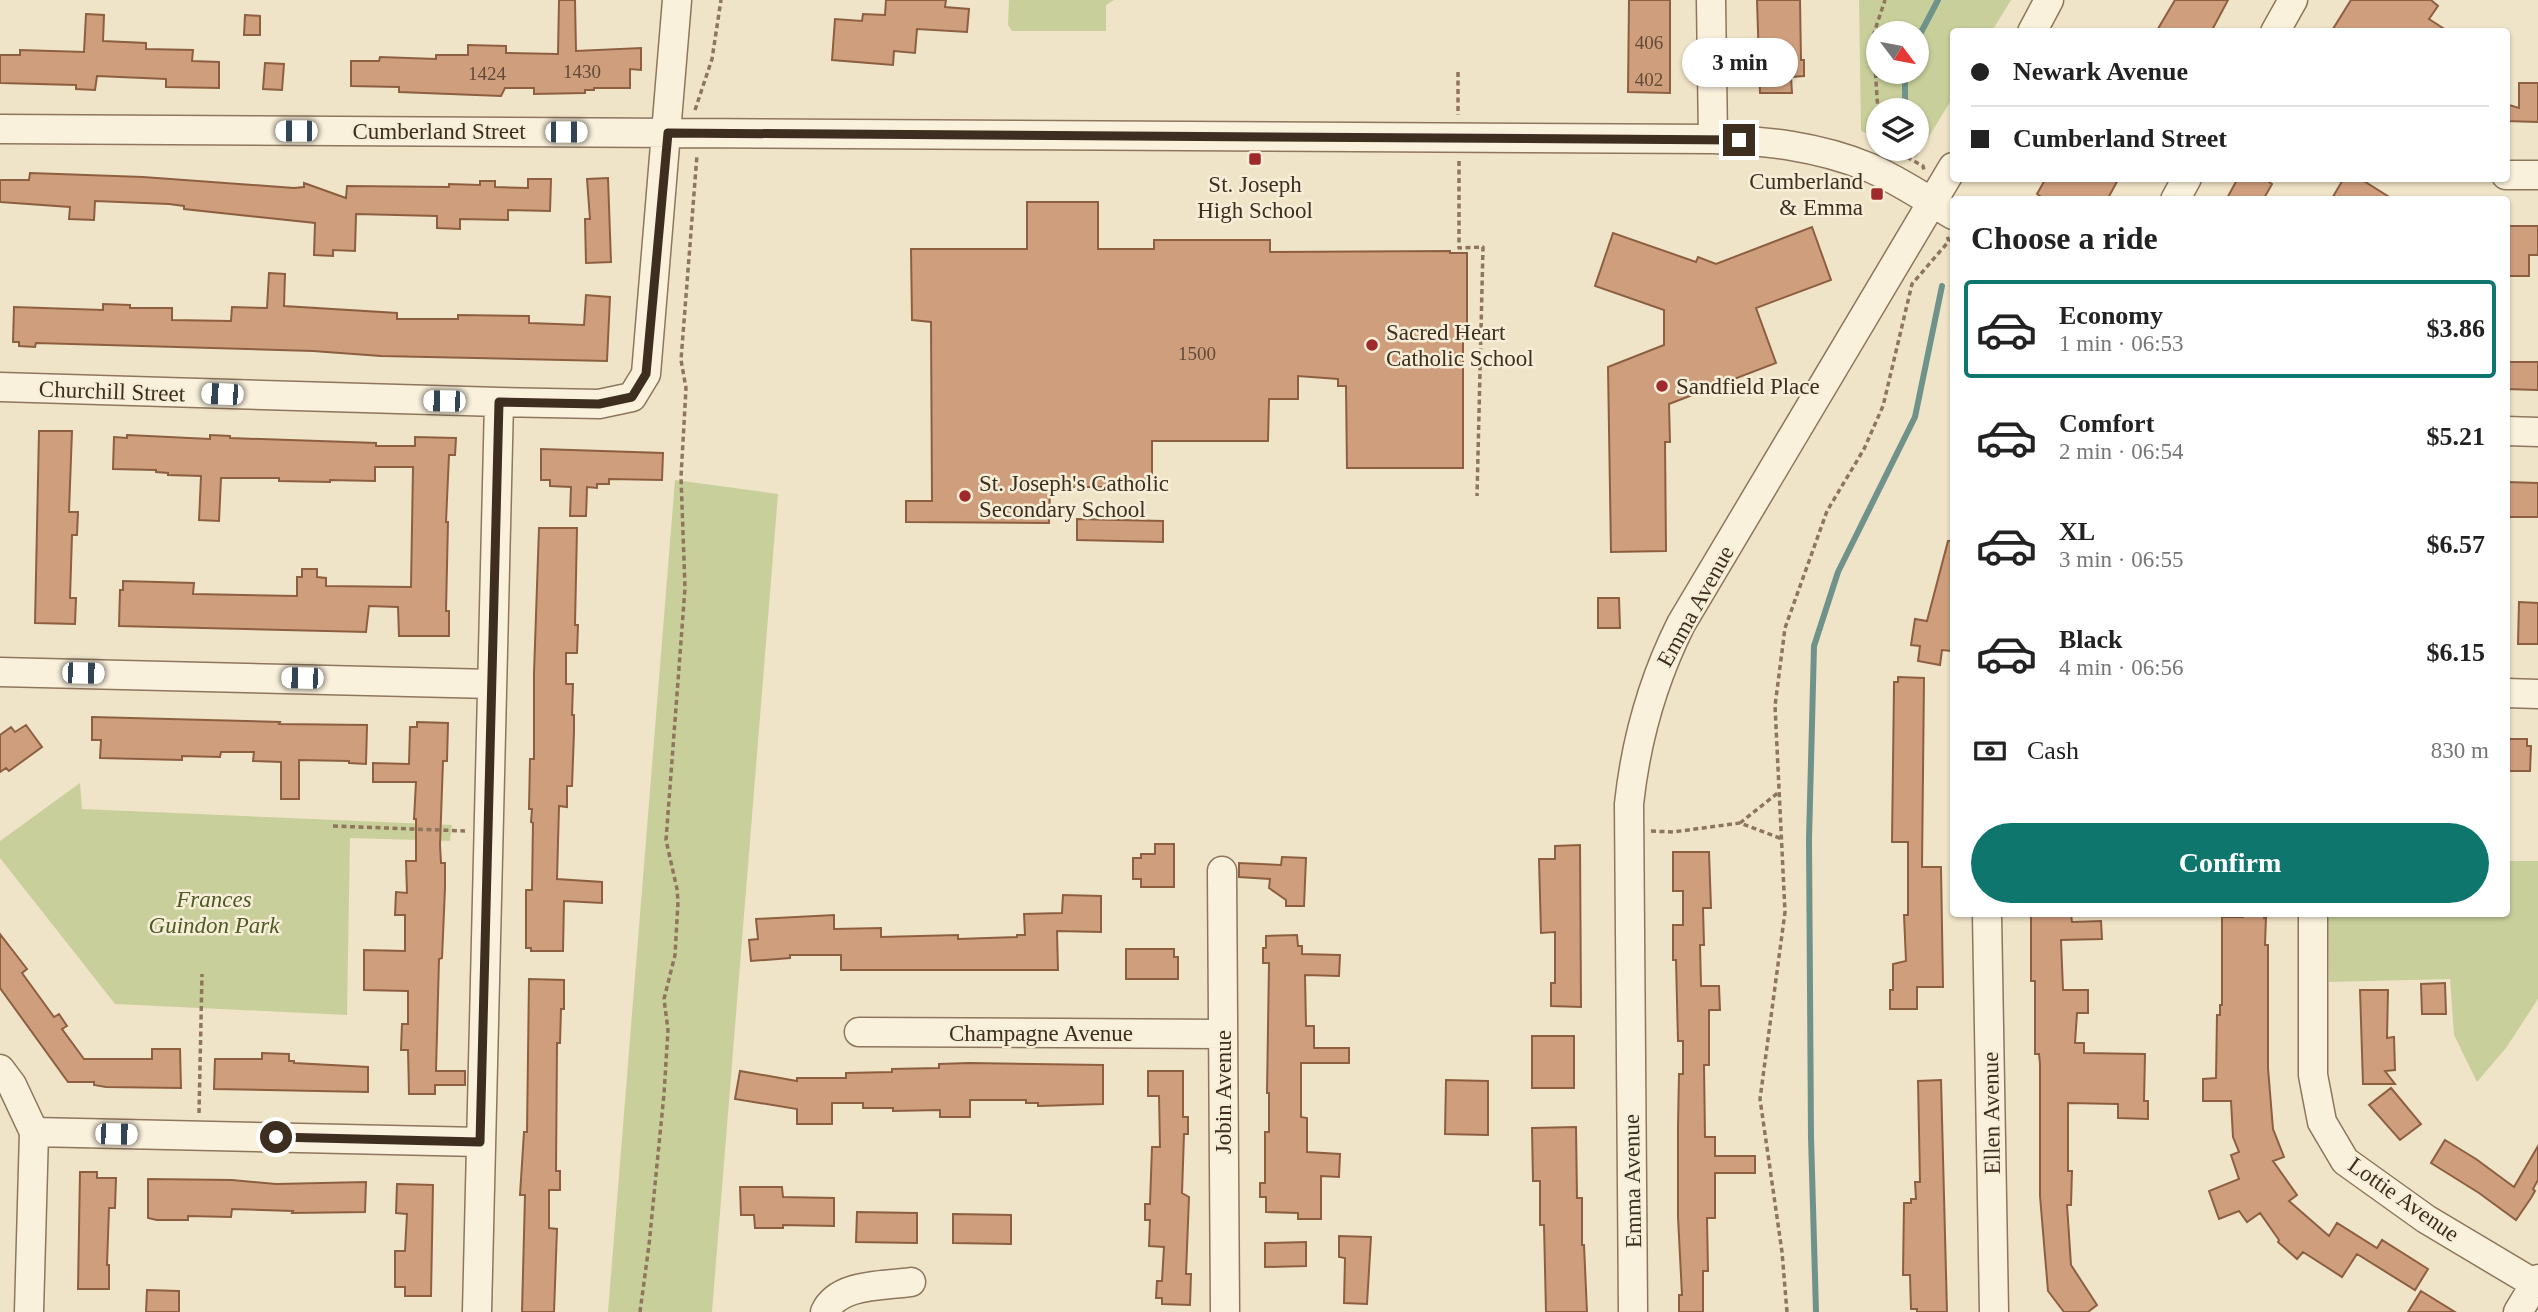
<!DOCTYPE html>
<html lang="en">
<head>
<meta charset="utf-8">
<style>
  :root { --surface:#fff; --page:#f6f6f6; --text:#222; --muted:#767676; --line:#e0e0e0; --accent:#0f766e }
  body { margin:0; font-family:Georgia,serif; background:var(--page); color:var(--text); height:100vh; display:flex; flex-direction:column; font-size:26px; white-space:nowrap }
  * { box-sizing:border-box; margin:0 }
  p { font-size:23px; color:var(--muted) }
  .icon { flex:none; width:38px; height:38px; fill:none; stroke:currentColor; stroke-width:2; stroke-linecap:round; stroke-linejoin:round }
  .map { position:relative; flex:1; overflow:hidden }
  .details { position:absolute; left:1950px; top:196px; width:560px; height:721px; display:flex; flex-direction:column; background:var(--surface); border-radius:7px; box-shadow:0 2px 5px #0004 }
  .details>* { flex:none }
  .hud { position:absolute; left:1950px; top:28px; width:560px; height:154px; border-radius:7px; box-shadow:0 2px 5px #0004; display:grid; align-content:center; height:154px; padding:0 21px; background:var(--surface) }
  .needle { width:46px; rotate:122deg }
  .buttons { position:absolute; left:1866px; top:21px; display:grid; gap:14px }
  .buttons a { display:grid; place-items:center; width:63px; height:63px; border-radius:50%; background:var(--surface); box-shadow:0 2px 5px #0004; font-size:35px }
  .end { position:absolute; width:32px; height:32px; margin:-16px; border:9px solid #3d2e20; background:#fff; box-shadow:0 0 0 4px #fff }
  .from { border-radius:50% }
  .bubble { position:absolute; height:49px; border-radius:24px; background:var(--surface); box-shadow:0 2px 5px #0004; font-size:23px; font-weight:700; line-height:49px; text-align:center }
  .car { position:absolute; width:21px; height:42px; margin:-21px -10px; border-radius:9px; box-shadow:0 0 5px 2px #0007; background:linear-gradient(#fff 24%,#345 0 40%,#fff 0 76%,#345 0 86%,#fff 0) }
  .hud b { display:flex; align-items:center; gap:24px; height:66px; font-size:26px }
  .hud b+b { border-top:2px solid var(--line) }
  .hud i { width:18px; height:18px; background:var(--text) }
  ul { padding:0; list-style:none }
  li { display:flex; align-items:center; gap:21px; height:98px; margin:0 14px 10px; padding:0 7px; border:4px solid transparent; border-radius:7px }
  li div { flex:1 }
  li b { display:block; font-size:26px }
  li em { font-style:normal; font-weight:700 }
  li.current { border-color:var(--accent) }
  li>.icon { width:63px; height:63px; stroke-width:1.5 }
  h2 { padding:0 21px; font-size:32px; line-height:84px }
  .pay { display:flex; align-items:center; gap:18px; height:77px; padding:0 21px; font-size:26px }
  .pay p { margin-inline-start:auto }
  .action { display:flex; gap:14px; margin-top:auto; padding:14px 21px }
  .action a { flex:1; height:80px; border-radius:42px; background:var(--accent); color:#fff; font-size:28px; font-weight:700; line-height:80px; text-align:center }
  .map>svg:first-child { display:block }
</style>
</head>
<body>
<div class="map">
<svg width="2538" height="1312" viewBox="0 0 2538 1312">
  <rect width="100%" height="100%" fill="#f0e4c8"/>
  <path fill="#c9cf9b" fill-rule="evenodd" d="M1009 0H1114L1106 5V31H1012L1008 25Z
    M1859 0H2011L1992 31 1953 32V97L1916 158 1900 149H1916V110H1878V138L1861 131ZM1878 33H1916V72H1878Z
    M675 480 778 494 712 1312H608Z
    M80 783 82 809 452 825 450 841 350 838 347 1015 115 1004 0 858V841Z
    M2506 861H2538V999L2506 1048 2477 1082 2454 1035 2450 979 2329 982 2328 914H2506Z"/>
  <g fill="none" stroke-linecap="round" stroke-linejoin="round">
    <path stroke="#6f938a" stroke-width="6" d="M1916 42 1938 0
      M1905 110V72
      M1816 1312 1811 1137 1809 839 1814 646 1838 572 1915 417 1942 286"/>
  </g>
  <path fill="#cf9f7d" stroke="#8d5f41" stroke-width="2" d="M559 0H575L576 51 641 48V70L630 69V88H594V90H585V93L534 94V88H505L501 96 399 92V87L351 86V61H379L380 57 436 59V55H468V45L506 46V53L558 54Z
    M886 0H946L945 7 969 9 967 32 917 29 915 53 894 51 893 65 832 60 835 19 862 21 863 14 885 15Z
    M1629 0H1670V93L1628 92Z
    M1757 0H1800L1801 60H1804V76L1791 77 1792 93H1760Z
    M2175 0H2228L2211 32H2156Z
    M2351 0H2431L2438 6 2429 19 2449 32H2331Z
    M86 14 104 15 103 41 146 43V49L193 50 192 61 219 62V88L166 87V79L97 76 95 90 76 89V85L0 83V55H20V50L84 52Z
    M245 15 260 16V35H244Z
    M265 63 284 64 282 90 263 89Z
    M2519 83H2538V122L2506 121V104L2519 108Z
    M30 173 143 177 294 188 304 187V183L346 198 347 186 449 187V184L480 185V181H495V187L528 188V179H551L550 211 508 210V220L460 219V229L437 228V216L356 214 355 251 333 250V256L314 255 315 223 184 209V206L169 204 95 201 94 220 69 219 70 207 0 202V180H29Z
    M608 178 611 262 586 263 585 219H590L587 179Z
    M2046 178H2119L2107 200H2046L2037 194Z
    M2238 178H2263L2272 184 2263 200H2226Z
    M2344 178H2359L2394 200H2331Z
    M1027 202H1098V249H1154V240H1270V252L1450 251V253H1467V330H1463V468H1347L1346 386H1338V379L1298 376V399H1269L1268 441H1152V487H1050L1049 523 906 522V501H932L931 322 912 320 911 249H1027Z
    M2508 226H2538V255H2529V276H2506Z
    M1812 227 1831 280 1756 308 1776 363 1669 404 1670 442H1665L1666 551 1611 552 1608 367 1664 345V310L1595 286 1613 233 1696 262 1698 257 1716 264Z
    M269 273 285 274 284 306 397 313V319H458V315L529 316V323L584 325 586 295 610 297 607 361 381 356 313 351 36 343 35 347 19 346V342H13L14 307 103 310V304L130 305V308H172V320L231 321 232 307 267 308Z
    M2506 362H2538V390L2506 389Z
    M39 431H72L69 512H78L77 535H72L70 598H76L75 624 35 623Z
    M127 435 210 439V435L230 436V438L376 443V446H415V437L456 438 455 455H449L446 522H448L446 611H449V636H399L398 607 369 606 366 632 119 626 120 590H123V581L194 583 193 594 297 596V577H302V569H317V577L326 578V586L411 587 413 467H375V481L330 480V482L279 481V478H221L219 521 199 520 201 476 168 475V473L156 472V470L113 469 114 437 127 438Z
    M541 449 663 453 662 480 609 479V484H597V488L587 487 586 516H570L571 487 550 486V480H541Z
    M2507 482 2538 483V517H2506Z
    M1077 519 1163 521V542L1077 540Z
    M539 528H577L575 625H578L577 653H566V684H573L572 715H574V732L572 786H567V807L559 806 557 879 602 882V903L564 901 563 951H531V948H526V890H532L533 823 531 822 532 809H529L530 759H534V673Z
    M1948 541H1953V637L1951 651 1942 650 1940 665 1918 661 1920 646 1911 645 1915 619 1927 621Z
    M1598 598H1619L1620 628H1598Z
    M2519 602 2538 603V644H2518Z
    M1898 677 1924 678 1922 867H1941L1943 987H1917V1009H1890V990H1893V964L1906 961 1904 915H1908V842H1892L1894 686V682H1898Z
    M92 717 280 722 279 724 367 725 366 764 349 763V761L299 760V799H281V762L253 761 254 752H221L220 757 182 756V760L100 758 101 740H92Z
    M417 722 448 723 447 761H443L440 845 441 863H445V888L442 958 439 959 436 1071H465V1085H435V1094H409L408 1050H401L402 1024H408V991L364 990V950L405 951V915H395L396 892 407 893 406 861H416V819H414L416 782H373V763L409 764 410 727H417Z
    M26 725 42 747 9 771 6 768 0 772V735L11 727 15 732Z
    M2506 739H2527V746H2531L2530 771H2506Z
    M1155 844H1174V887H1141V879H1133V858H1141V854H1155Z
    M1580 845 1581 1007 1551 1006V983H1555V932L1541 933 1539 859H1555V846Z
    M1673 852H1709L1711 908H1703L1704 945H1700L1701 986H1719L1720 1010H1709V1065H1704L1705 1137H1715V1156H1755V1173H1715V1218H1707L1708 1271H1703V1312H1679V1295H1682L1678 1217V1126L1679 1074H1683V1041H1678L1676 960H1673V925H1683V891H1673Z
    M1282 857 1306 858 1304 906H1286V900L1269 888 1270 879 1239 877V863L1281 865Z
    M1063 895 1101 896V932L1057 931 1058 970H841V955H790V958L751 961 749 940 758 939 756 919 834 915V929L881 928V937L958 935V939L1017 937V935H1025L1024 914 1062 913Z
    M2031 914H2071L2072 922 2101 921 2102 939 2061 940 2063 990H2088V1013H2077L2075 1043H2084V1053L2145 1054 2144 1101H2148V1119L2118 1118V1104L2068 1103V1171H2072L2071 1205H2067L2071 1265 2097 1305 2088 1312H2064L2048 1291 2040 1196V1064L2039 1054H2035V981H2031Z
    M2243 914H2264V918L2266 917 2265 945H2268V1068L2273 1129 2284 1157 2273 1161 2297 1195 2289 1201 2329 1236 2337 1223 2377 1248 2382 1240 2428 1269 2415 1290 2357 1254 2342 1277 2303 1252 2297 1259 2278 1242 2279 1240 2260 1213 2247 1222 2239 1211 2219 1219 2209 1191 2239 1179 2231 1155 2239 1152 2233 1137 2231 1101H2203V1079L2216 1078 2217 1015H2220V1005H2222V917H2243Z
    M0 934 27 969 22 973 54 1017 59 1014 67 1026 62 1029 84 1059H152V1049H180L181 1088 106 1087 94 1085V1082H68L0 988Z
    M1297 935 1298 946H1302V954L1340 955 1339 976 1305 975 1306 1026H1314V1048H1349V1063H1301V1117L1307 1118V1152L1340 1154 1339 1177 1321 1176V1219H1298V1213L1266 1212V1197H1260V1183H1265V1132H1269V1093H1267L1269 963H1263V948H1266V936Z
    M1126 949H1174V957H1178V979H1126Z
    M529 979 564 980V1009H561L560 1043H557L556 1171H560V1190H549V1228L557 1229 554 1312H522L525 1195H520L524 1132H527Z
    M2445 983 2446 1014H2422L2421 984Z
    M2360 990H2388L2387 1038 2394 1037 2395 1070 2385 1071 2395 1084H2363Z
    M1532 1036H1574V1088H1532Z
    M262 1053 289 1054V1061H294V1063L368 1067V1092L214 1089 215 1059H262Z
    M969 1063 1103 1065V1104L1038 1106V1103H1026V1100H970V1117H940V1110L893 1111V1108H863V1103H832V1124H797V1109L735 1099 740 1071 797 1081V1078H846V1073L892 1072V1069L939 1068V1064Z
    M1148 1071H1183V1117H1188V1134H1184L1182 1193 1189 1197 1186 1274H1191L1190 1305 1162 1304V1298H1156L1157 1281H1162L1164 1247 1149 1246 1150 1220H1145V1204H1150L1152 1147H1160L1159 1096H1148Z
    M1446 1080 1488 1081V1135L1445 1134Z
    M1941 1080 1947 1312H1917V1309H1911L1910 1275H1903L1904 1203H1911V1199H1916L1915 1182H1920L1918 1081Z
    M2391 1088 2421 1124 2400 1140 2369 1105Z
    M1576 1127 1577 1198H1582V1245H1584L1587 1312H1546L1544 1225H1540V1181H1533L1532 1128Z
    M2445 1140 2476 1159 2514 1187 2538 1146V1180L2533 1189 2535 1191 2531 1198 2516 1220 2479 1193 2431 1163Z
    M80 1172H97V1178H116L115 1208H109L107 1265H109V1289H78Z
    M148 1179 232 1180 276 1184 366 1182 365 1212 292 1213 293 1211 232 1209 231 1217 188 1216V1220H157L148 1218Z
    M397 1184 433 1185 431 1296H405V1287H395V1251H405L407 1214 396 1213Z
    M740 1187H782L783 1197 834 1198V1226L783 1225V1228H755L754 1215H741Z
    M857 1212 917 1213V1243L856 1242Z
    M953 1214 1011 1215V1244L953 1243Z
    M1339 1236 1371 1237 1367 1304 1344 1303 1345 1258 1339 1257Z
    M1306 1242V1266L1265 1267V1243Z
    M147 1290 179 1291V1312H146Z
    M2421 1291 2455 1312H2408Z"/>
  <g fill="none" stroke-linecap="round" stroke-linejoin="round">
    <g stroke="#8d765c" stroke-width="31">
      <path id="minor" d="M1711 0 1713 139
        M2032 32 2049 0
        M2275 32 2293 0
        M0 129 1713 139C1766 141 1817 146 1868 167 1897 179 1926 199 1953 215
        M2506 175H2538
        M2175 200 2187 178
        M0 387 499 402 599 404 632 397 646 374 677 0
        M2506 431 2538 432
        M0 672 492 684
        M2506 693 2538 694
        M1222 871 1225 1312
        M1987 914 1994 1312
        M2313 914V1075L2322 1122 2345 1161 2426 1219 2535 1284
        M859 1032 1223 1034
        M0 1069 12 1085 34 1132 480 1142
        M29 1312 34 1132
        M477 1312 499 402
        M825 1312C838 1283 884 1286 911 1282
        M1633 1312 1629 804C1636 739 1652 682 1681 624L1953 167
        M2518 1312 2538 1279"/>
    </g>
    <path stroke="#8d765c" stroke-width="3.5" stroke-dasharray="5 3.5" stroke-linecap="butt" d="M1458 72V115
      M695 110 712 59 721 0
      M1878 112 1873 36 1885 0
      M1892 149 1923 166 1924 170
      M1459 161V248L1483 247 1477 496
      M1740 823 1779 792
      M333 826 465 831
      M1651 831 1673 832 1740 823 1782 839
      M199 1113 202 974
      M640 1312 649 1245 664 1094 668 1030 664 999 675 955 678 902 677 889 666 840 685 588 681 477 686 388 681 360 697 155
      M1787 1312 1782 1252 1760 1099 1785 912 1775 706 1785 628 1827 511 1864 449 1883 406 1912 284 1949 241 1947 236"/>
    <use href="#minor" stroke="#faf1dc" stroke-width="28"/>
  </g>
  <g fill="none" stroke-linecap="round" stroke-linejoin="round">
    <path stroke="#3d2e20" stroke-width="9" d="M276 1137 480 1142 499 402 599 404 632 397 646 374 668 133 1739 140"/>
  </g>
  <g fill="#9e2a2b" stroke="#f7eed8" stroke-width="2.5">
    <rect x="1248" y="152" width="14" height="14" rx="3.5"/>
    <rect x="1870" y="187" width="14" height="14" rx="3.5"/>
    <circle cx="1372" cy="345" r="7"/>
    <circle cx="1662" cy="386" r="7"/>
    <circle cx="965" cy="496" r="7"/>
  </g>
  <g text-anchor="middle" stroke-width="5" stroke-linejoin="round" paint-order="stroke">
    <g font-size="19" fill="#624a37">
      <text x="1649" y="49">406</text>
      <text x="582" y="78">1430</text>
      <text x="487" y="80">1424</text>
      <text x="1649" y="86">402</text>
      <text x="1197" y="360">1500</text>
    </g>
    <g font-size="23" fill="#3d2e20" stroke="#f7eed8">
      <text x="439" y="139">Cumberland Street</text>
      <text transform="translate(112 391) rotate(2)" y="8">Churchill Street</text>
      <text transform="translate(1695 606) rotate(-61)" y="8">Emma Avenue</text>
      <text x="1041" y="1041">Champagne Avenue</text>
      <text transform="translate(1223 1092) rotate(-90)" y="8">Jobin Avenue</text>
      <text transform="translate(1991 1113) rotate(-91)" y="8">Ellen Avenue</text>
      <text transform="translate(1632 1181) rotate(-91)" y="8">Emma Avenue</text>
      <text transform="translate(2404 1199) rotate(35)" y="8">Lottie Avenue</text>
    </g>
    <g font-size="23" fill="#3d2e20" stroke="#f7eed8" text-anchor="start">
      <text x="1863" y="189" text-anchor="end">Cumberland<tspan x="1863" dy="26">&amp; Emma</tspan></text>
      <text x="1255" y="192" text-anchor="middle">St. Joseph<tspan x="1255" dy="26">High School</tspan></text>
      <text x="1386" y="340">Sacred Heart<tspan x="1386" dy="26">Catholic School</tspan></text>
      <text x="1676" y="394">Sandfield Place</text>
      <text x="979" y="491">St. Joseph's Catholic<tspan x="979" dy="26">Secondary School</tspan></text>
    </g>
    <g font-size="23" font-style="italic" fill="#4d5a26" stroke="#f7eed8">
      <text x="214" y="907">Frances<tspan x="214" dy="26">Guindon Park</tspan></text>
    </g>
  </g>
</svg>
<div class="buttons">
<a><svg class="needle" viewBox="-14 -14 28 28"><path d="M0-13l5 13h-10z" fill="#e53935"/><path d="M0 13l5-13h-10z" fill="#767676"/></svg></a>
<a><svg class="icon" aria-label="layers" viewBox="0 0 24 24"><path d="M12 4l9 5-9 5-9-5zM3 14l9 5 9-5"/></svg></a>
</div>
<i class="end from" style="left:276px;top:1137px"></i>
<i class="end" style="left:1739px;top:140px"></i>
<div class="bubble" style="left:1682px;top:38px;width:116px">3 min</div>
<i class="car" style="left:296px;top:131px;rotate:270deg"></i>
<i class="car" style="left:566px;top:132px;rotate:90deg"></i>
<i class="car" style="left:222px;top:394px;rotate:272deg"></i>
<i class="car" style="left:444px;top:401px;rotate:271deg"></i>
<i class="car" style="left:83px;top:673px;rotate:91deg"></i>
<i class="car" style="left:302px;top:678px;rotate:271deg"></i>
<i class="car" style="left:116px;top:1134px;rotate:91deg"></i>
<div class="hud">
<b><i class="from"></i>Newark Avenue</b>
<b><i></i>Cumberland Street</b>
</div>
<section class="details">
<h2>Choose a ride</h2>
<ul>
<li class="current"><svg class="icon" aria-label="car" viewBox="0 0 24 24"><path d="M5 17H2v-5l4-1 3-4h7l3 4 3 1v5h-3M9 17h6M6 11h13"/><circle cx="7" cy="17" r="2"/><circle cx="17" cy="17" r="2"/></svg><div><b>Economy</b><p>1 min · 06:53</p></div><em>$3.86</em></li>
<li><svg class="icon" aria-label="car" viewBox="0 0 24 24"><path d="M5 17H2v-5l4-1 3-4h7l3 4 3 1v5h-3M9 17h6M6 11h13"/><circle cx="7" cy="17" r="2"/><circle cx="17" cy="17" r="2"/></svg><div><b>Comfort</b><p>2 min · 06:54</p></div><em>$5.21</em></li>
<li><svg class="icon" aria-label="car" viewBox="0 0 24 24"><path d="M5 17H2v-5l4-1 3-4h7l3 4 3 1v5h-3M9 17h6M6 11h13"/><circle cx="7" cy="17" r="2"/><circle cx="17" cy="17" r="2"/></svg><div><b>XL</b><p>3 min · 06:55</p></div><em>$6.57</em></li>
<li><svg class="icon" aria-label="car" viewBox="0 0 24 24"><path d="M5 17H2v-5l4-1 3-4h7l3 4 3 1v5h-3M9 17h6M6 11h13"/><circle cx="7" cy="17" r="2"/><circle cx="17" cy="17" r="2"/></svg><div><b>Black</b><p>4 min · 06:56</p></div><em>$6.15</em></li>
</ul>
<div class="pay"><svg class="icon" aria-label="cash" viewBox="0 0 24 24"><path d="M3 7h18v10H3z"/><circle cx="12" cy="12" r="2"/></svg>Cash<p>830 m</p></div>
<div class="action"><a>Confirm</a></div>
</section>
</div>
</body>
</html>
